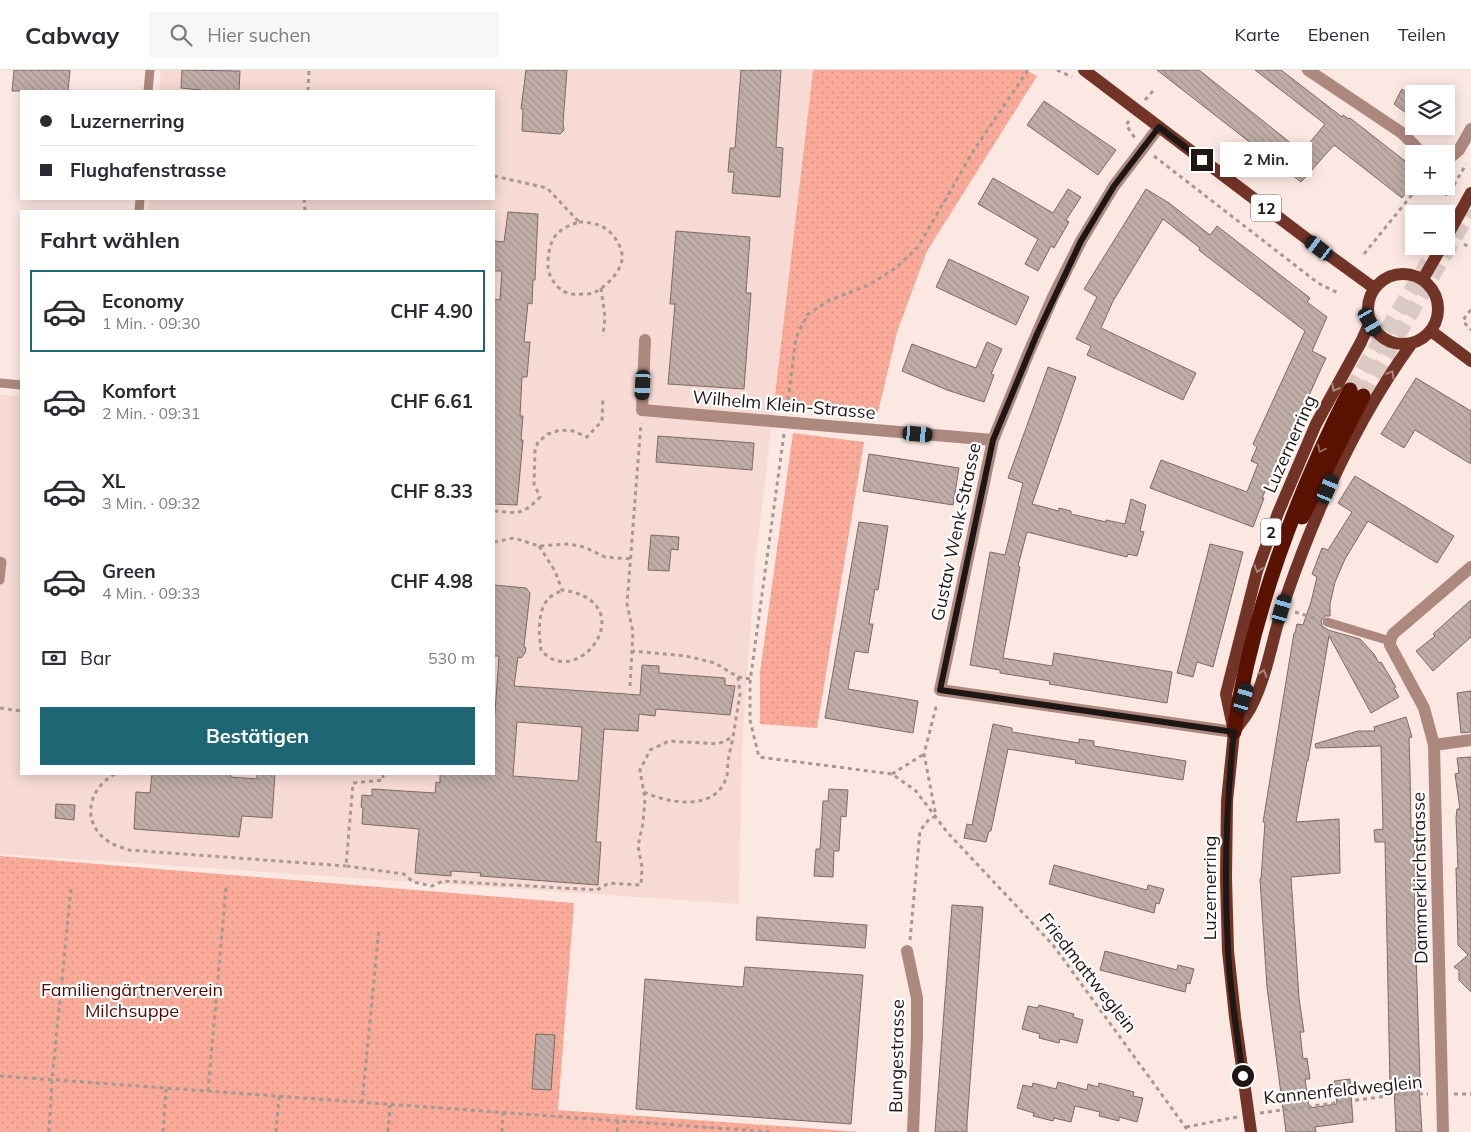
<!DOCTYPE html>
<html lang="de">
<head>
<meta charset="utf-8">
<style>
  :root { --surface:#fff; --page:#f7f7f7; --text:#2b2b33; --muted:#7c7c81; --line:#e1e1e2; --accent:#1e6674 }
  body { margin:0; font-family:Mulish,sans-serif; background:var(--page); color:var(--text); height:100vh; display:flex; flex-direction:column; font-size:19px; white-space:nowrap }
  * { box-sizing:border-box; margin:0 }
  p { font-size:16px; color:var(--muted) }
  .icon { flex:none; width:28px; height:28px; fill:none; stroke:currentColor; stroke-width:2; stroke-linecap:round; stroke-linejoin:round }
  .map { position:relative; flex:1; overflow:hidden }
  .drawer { position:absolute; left:20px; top:140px; width:475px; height:565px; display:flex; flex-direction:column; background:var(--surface); border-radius:0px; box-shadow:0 2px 12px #0003 }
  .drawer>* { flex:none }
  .top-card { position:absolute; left:20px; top:20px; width:475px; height:110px; border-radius:0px; box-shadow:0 2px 12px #0003; display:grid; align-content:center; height:110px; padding:0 20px; background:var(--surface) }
  .tools { position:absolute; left:1405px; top:15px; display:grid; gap:10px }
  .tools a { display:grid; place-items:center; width:50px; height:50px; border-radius:0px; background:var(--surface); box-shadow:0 2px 12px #0003; font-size:25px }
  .end { position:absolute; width:22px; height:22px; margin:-11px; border:6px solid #1e1715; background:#fff; box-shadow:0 0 0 2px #fff }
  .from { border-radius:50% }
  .bubble { position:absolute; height:35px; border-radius:0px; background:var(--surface); box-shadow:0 2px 12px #0003; font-size:16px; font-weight:700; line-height:35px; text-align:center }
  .car { position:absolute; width:15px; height:30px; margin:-15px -8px; border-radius:6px; box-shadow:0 0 4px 1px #0007; background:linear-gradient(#222 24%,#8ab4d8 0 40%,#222 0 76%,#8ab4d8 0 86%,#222 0) }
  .top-card b { display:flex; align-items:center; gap:18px; height:48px; font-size:19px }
  .top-card b+b { border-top:1px solid var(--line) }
  .top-card i { width:12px; height:12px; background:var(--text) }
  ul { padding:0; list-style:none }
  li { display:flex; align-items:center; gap:15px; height:82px; margin:0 10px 8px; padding:0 10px; border:2px solid transparent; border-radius:0px }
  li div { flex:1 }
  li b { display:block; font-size:19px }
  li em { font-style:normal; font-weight:700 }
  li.on { border-color:var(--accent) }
  li>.icon { width:45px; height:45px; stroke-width:1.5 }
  h2 { padding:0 20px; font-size:22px; line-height:60px }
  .pay { display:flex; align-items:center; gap:12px; height:55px; padding:0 20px; font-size:19px }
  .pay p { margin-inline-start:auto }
  .primary-button { display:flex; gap:10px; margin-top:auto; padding:10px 20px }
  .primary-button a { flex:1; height:58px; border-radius:0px; background:var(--accent); color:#fff; font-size:20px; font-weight:700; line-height:58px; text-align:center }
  header { display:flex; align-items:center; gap:30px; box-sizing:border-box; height:70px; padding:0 25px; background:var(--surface); border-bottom:1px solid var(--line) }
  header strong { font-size:24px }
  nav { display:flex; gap:28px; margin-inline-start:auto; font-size:18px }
  .search { width:350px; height:45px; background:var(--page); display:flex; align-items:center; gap:12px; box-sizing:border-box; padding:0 18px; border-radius:0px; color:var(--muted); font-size:19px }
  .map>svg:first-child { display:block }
</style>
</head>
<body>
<header>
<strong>Cabway</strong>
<div class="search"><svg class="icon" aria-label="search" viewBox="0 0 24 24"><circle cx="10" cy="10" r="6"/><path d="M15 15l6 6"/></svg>Hier suchen</div>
<nav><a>Karte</a><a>Ebenen</a><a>Teilen</a></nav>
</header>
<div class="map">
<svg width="1471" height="1062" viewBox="0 0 1471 1062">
  <defs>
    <pattern id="green-dots" width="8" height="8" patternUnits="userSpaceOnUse" patternTransform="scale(1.25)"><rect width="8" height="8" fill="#f9aa98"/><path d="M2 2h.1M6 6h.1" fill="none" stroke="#d59282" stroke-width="1.8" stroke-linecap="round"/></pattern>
    <pattern id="building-back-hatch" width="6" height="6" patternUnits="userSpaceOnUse" patternTransform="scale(1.25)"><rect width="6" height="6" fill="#c0ada8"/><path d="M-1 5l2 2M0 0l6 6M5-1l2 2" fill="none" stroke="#a59490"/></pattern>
  </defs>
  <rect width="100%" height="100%" fill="#fce8e3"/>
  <path fill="#f6dad3" d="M161 0H813L755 497 742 677 739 834 0 784V325L21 326V704H494V141H148L149 129H494V21H159Z"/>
  <path fill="url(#green-dots)" d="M813 0H1026L1037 6 927 181 897 262 878 342 774 334Z
    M793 363 864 372 817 658 760 654V602Z
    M0 786 574 833 558 1040 861 1062H0Z"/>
  <path fill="url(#building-back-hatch)" stroke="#7c6a66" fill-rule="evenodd" d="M14 0H70L68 21H12Z
    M182 0 240 1 239 21H209L181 18Z
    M526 0H567L563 53 564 60 560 64 522 61 523 39H521Z
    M741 0H781L776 77 783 78 780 127 732 123 734 102H728L730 78H735Z
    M1157 0H1199L1302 82 1325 54 1255 0H1281L1342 47 1343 45 1349 49 1350 48 1414 98V112L1402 128 1334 75 1301 112Z
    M1402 19 1414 29V49L1394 34Z
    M1044 31 1116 80 1098 105 1027 55Z
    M993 108 1053 143 1068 119 1081 127 1066 150 1069 152 1054 178 1051 176 1038 201 1025 194 1038 169 978 134Z
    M1146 119 1169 133 1210 165 1217 156 1310 228 1307 232 1327 247 1312 281 1326 288 1262 428H1264L1253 457 1150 418 1161 390 1247 422 1258 394 1251 391 1257 377 1253 374 1305 261 1205 185 1199 180 1200 178 1163 149 1113 231 1101 258 1196 303 1183 330 1087 285 1091 276 1076 269 1097 227 1084 219Z
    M508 142 538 144 535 210H533L532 234 528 233 524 272H530L527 307H522L520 346H523L521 370H523L517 435 494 434V229L500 230 502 201H494V171L504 172Z
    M676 161 750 167 746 223H751L744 319 668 314 675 234H670Z
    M949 189 1029 227 1016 255 936 217Z
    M987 272 1002 279 991 304 994 305 984 332 947 320 902 301 912 274 976 298Z
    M1048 297 1076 307 1032 434 1059 441V438L1071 441V444L1106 452V450L1125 454 1131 429 1146 435 1140 461 1144 462 1137 486 1128 484 1127 487 1027 462 1018 496 1020 497 1003 588 1052 596 1054 583 1172 602 1167 633 1049 614 1050 611 1000 603V600L970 595 990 482 1005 485 1023 413 1008 408Z
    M1416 308 1471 341V394L1415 360 1404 378 1381 364Z
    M658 366 754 373 752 400 656 392Z
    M869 384 959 398 953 435 863 421Z
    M1355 406 1454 466 1437 493 1368 451 1345 489 1335 512 1330 534V546H1325L1321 551 1322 556 1328 560 1360 569 1374 584 1379 593 1381 592 1396 617 1394 618 1399 627 1371 643 1329 566 1308 691H1307L1296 752 1339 749 1340 803 1291 807 1299 928 1304 962H1300L1303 989 1307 988 1310 1009H1305L1309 1038 1337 1034 1334 1011 1350 1009 1353 1052 1315 1057 1316 1062H1286L1267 917 1260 809H1261L1265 752H1263L1294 563H1295L1297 554 1303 555 1311 532 1317 507 1312 504 1322 478 1328 480 1352 442 1338 433Z
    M859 452 888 456 878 520 875 519 869 554H873L868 583 855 581 848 619 918 631 913 663 825 648Z
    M651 465 679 467 678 480 671 479 669 501 648 500Z
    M1210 474 1243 482 1213 597 1197 592 1193 607 1177 603Z
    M494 515 526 518 530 523 524 576 526 578 525 583 521 588 518 587 514 616 640 625 642 595 659 596V603L725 608V615L735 616 730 645 656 639 655 646 639 644 638 661 604 659 596 772H601L598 815 480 806 481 803 451 801V806L415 803 419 759 362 754 363 738 361 737 362 725 372 726V719L435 723 436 712 440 713V704H494V656L499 586H494ZM517 652 582 657 578 711 513 706Z
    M1471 530V567L1433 601 1416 581 1435 566 1433 564Z
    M1471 621V662L1461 663 1457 623Z
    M1406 647 1412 667 1409 668 1410 701 1411 758H1414V771L1415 853 1420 1008V1015H1419L1422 1062H1396L1394 1016H1390L1385 772H1375L1374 760 1383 759 1381 676 1316 678 1315 674 1358 661H1375L1374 657Z
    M993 654 1012 658V662L1079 673V669L1094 671V676L1186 691 1183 710 1075 693 1076 690 1008 679 991 761H989L986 772 964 768 967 754 972 755Z
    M1471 687V922L1459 910V900L1454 897 1468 885 1458 875 1456 798H1458L1456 748 1457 739H1460L1455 704 1459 703 1457 688Z
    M152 704H231L230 707 257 709V704H275L272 748 242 746 239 767 134 759 136 722 150 723Z
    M829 719 848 720 846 747 841 746 839 781H834L833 807 814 806 816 779H820L823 731H828Z
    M56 734 75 735 74 750 55 748Z
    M1054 795 1147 820 1148 815 1164 819 1159 834 1156 833 1154 843 1049 814Z
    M952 835 983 837 967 1053V1062H935Z
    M757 847 867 855 865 878 756 870Z
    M1105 881 1177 900 1178 895 1194 899 1190 914 1187 913 1185 922 1100 900Z
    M745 897 863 905 851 1054 636 1039 645 909 743 917Z
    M1039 935 1074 944 1073 947 1083 950 1077 973 1060 969 1059 973 1039 968 1040 964 1022 959 1028 936 1038 938Z
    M536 964 555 965 551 1020 532 1019Z
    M1058 1012 1087 1020 1088 1014 1098 1017 1099 1013 1134 1022 1133 1026 1143 1028 1137 1052 1119 1047V1051L1099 1046 1100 1042 1075 1036 1071 1052 1054 1048 1053 1051 1033 1046 1034 1043 1017 1038 1023 1015 1032 1017 1033 1013 1056 1019Z"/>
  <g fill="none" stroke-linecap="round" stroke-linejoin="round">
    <path stroke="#dbc9c4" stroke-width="15" stroke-dasharray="15 8" stroke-linecap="butt" d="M1350 320 1428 192
      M1363 326 1471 140"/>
    <path stroke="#a79894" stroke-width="3" stroke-dasharray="4 4" stroke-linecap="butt" d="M1057 0 1072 7
      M308 21 309 0
      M1145 30 1153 21
      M1129 51 1126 55 1135 68
      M1154 86 1318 213 1340 224
      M494 106 547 118 579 152
      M1440 116 1448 127
      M1450 122 1466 94
      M304 129 305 141
      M579 152C595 152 608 156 617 171 620 176 623 183 622 189 621 202 605 218 593 223 590 224 586 224 582 224 573 225 565 224 558 217 550 208 547 201 548 190 550 167 557 159 579 152Z
      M1464 174 1471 178
      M1364 184 1419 116
      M601 218 605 247 603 266
      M1471 240 1467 244 1463 251 1471 260
      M787 338 796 268 807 245 828 231 869 215 897 197 918 177 974 80 1028 0
      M784 364 750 612V650L759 687 892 704 916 721 947 762 1053 875 1189 1062
      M494 441C519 443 521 446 540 427L534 414 535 381 538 372 548 364 560 360 573 361 587 367 602 351 603 327
      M494 472 514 468 539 476 569 474 584 477 605 487 632 489
      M539 476 555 501 562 520C638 530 589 609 550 588 547 586 544 583 541 581 539 564 537 542 548 529 551 525 558 523 562 520
      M1295 542 1317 549
      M738 607 751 609
      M630 616 633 562 627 534 641 353
      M0 638 21 641
      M115 704C87 719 80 755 111 773 116 776 123 778 129 780L346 796
      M383 704V710L353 713 346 796 404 804 413 812 432 816 443 811 597 820 609 813 641 815 642 797 638 776 643 753 645 729 640 700 650 680 669 671 718 674 733 667 740 624 738 607 715 593 686 586 633 581
      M892 704 924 684
      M644 722C669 734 718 742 727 705 728 699 727 692 729 686 730 680 732 673 733 667
      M910 870 920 761 929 749 936 746 924 684 937 633
      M0 1006 772 1062
      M208 1021 226 817
      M1454 1024H1471
      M362 1033 379 858
      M1260 1043 1402 1024H1428
      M1186 1057 1237 1047
      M49 1062 52 1010 71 818
      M163 1062 166 1019
      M276 1062 279 1027
      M388 1062 390 1035
      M502 1062 503 1043
      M617 1062 618 1051"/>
    <path stroke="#ad887f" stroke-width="9" d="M148 21 150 0
      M139 141 140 129
      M0 313 21 315
      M0 491 2 492 0 510
      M1327 552 1390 571"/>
    <path stroke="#ad887f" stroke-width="12" d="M1308 0 1402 63 1423 84
      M1159 57 1114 116 1081 171 1053 227 1029 282 993 370 940 620 1234 662
      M1446 91 1459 80 1471 59
      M645 270 642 340 993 370
      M1434 675 1471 670
      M907 881 917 928V966L913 1062
      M1443 1062 1434 675 1424 638 1390 575V571L1393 564 1471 497"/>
    <path stroke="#723426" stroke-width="12" d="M1084 0 1319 178 1374 218
      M1446 168 1471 123
      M1368 239a35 35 0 1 1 70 0a35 35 0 1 1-70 0Z
      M1423 209 1442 176
      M1431 261 1471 291
      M1235 660C1241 652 1248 644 1252 635 1269 601 1273 562 1286 527 1317 437 1356 350 1412 273
      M1251 1062 1235 947 1228 881 1226 808 1227 731 1234 662 1226 624 1257 501 1278 443 1316 354 1361 272 1370 252"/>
    <path stroke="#5a1203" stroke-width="15" d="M1302 447 1363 326
      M1234 662C1252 542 1295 428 1350 320"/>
  </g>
  <defs><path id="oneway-chevron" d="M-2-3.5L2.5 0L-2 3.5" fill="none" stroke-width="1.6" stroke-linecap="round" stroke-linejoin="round" transform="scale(1.25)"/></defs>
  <g stroke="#aa857d">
    <use href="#oneway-chevron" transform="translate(1391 304) rotate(-59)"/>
    <use href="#oneway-chevron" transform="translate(1335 318) rotate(119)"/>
    <use href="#oneway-chevron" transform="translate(1258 499) rotate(108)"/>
    <use href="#oneway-chevron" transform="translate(1263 603) rotate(-71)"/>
  </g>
  <use stroke="#94655b" href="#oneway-chevron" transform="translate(1321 379) rotate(116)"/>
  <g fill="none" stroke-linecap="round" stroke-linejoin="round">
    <path stroke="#1e1715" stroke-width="6" d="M1202 90 1159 57 1114 116 1081 171 1037 264 993 370 940 620 1234 662C1226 735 1224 808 1228 880 1230 922 1237 964 1243 1006"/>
  </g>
  <g text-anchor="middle" stroke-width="4.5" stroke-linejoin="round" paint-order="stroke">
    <g fill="#fff" stroke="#625d5b" stroke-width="1">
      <rect x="1251" y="124.5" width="30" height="27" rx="4"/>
      <rect x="1261" y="448.5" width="20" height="27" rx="4"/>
    </g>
    <g font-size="16" font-weight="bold" fill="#1e1715">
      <text x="1266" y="144">12</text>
      <text x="1271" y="468">2</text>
    </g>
    <g font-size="18" fill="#1e1715" stroke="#fff">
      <text transform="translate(784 335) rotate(5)" y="6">Wilhelm Klein-Strasse</text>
      <text transform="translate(1290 374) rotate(-66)" y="6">Luzernerring</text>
      <text transform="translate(956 462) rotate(-78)" y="6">Gustav Wenk-Strasse</text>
      <text transform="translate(1420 808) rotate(-91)" y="6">Dammerkirchstrasse</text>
      <text transform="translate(1210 818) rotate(-90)" y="6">Luzernerring</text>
      <text transform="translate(1088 903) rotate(52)" y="6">Friedmattweglein</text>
      <text transform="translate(897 986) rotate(-89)" y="6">Bungestrasse</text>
      <text transform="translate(1343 1020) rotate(-6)" y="6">Kannenfeldweglein</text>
    </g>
    <g font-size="18" fill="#550a00" stroke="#fff">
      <text x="132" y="926">Familiengärtnerverein<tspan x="132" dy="21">Milchsuppe</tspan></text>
    </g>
  </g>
</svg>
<div class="tools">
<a><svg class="icon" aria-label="layers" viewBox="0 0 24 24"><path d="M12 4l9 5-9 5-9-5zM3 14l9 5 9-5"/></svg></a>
<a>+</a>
<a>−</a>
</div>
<i class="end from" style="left:1243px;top:1006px"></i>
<i class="end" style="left:1202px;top:90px"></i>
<div class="bubble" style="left:1220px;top:72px;width:92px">2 Min.</div>
<i class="car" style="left:1319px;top:178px;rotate:307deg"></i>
<i class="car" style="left:1370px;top:252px;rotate:150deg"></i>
<i class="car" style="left:643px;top:315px;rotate:183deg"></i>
<i class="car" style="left:918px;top:364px;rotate:95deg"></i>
<i class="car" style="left:1328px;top:419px;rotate:23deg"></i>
<i class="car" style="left:1282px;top:539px;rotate:16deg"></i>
<i class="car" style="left:1244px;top:628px;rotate:17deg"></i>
<div class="top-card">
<b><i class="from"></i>Luzernerring</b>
<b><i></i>Flughafenstrasse</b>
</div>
<section class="drawer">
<h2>Fahrt wählen</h2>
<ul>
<li class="on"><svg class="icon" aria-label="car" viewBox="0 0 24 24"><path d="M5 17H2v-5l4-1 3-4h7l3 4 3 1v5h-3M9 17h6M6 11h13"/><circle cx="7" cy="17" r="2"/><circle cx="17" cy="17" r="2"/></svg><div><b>Economy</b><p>1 Min. · 09:30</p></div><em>CHF 4.90</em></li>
<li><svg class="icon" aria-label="car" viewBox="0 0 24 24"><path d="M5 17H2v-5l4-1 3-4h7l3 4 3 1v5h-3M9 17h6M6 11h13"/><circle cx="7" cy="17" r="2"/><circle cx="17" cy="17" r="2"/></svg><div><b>Komfort</b><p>2 Min. · 09:31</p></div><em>CHF 6.61</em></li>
<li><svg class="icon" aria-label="car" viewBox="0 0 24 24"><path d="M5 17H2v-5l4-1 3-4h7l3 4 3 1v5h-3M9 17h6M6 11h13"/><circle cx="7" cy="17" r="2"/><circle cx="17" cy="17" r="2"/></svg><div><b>XL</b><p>3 Min. · 09:32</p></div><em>CHF 8.33</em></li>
<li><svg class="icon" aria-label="car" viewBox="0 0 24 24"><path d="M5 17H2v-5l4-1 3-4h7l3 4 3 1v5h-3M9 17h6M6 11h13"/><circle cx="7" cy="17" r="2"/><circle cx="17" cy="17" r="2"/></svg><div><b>Green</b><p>4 Min. · 09:33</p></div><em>CHF 4.98</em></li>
</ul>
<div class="pay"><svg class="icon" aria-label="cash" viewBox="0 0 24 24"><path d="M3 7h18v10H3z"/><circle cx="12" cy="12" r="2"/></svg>Bar<p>530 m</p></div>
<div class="primary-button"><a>Bestätigen</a></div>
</section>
</div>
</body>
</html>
